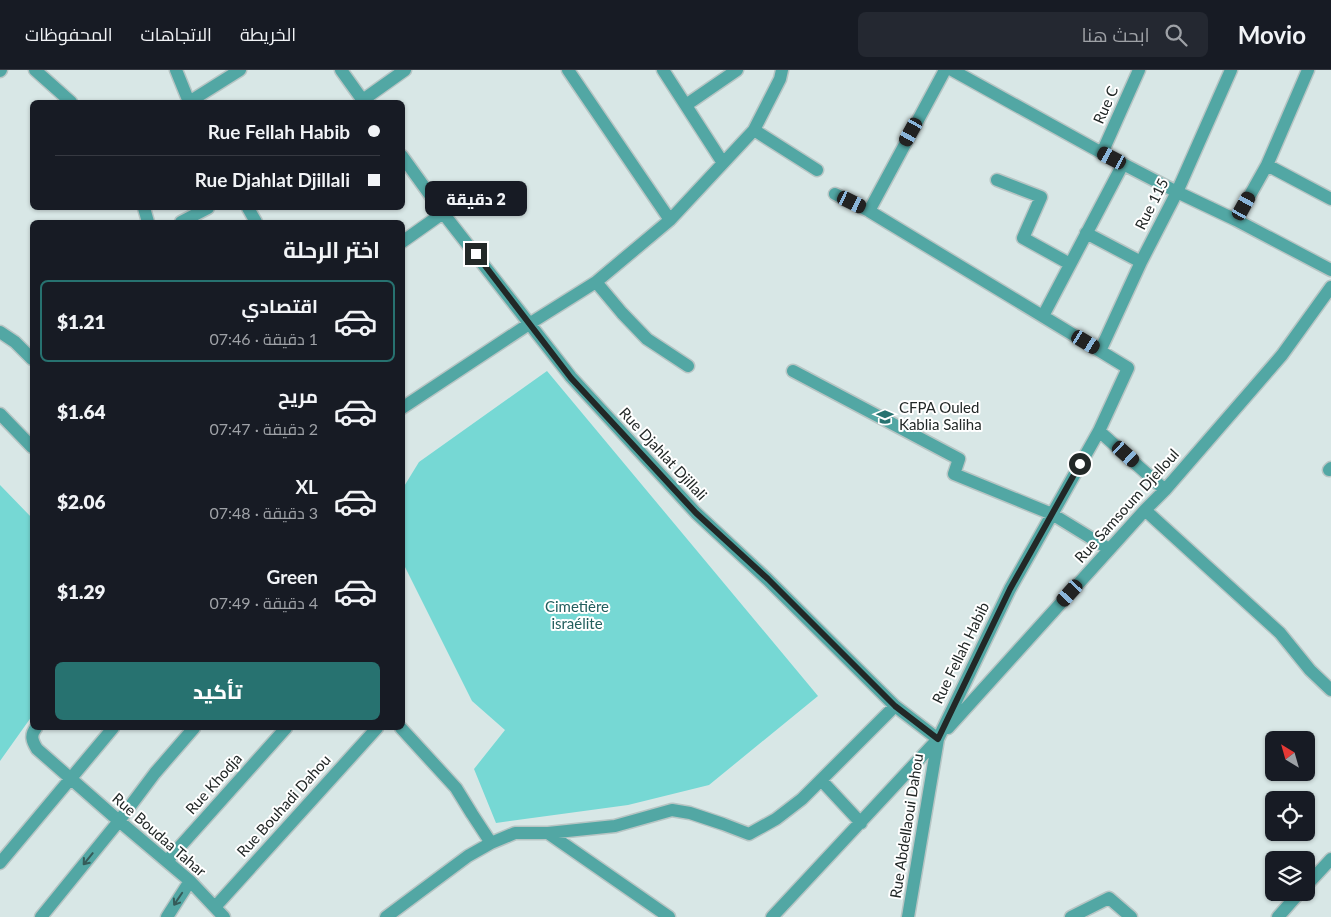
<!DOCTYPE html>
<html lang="ar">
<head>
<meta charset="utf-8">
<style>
  :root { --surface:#171b24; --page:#242831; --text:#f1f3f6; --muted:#9ea1a6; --line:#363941; --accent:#277270 }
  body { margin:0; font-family:Lato,Cairo,sans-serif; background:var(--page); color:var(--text); direction:rtl; height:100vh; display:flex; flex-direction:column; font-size:19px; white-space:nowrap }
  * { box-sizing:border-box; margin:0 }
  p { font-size:16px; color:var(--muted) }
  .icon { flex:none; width:28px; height:28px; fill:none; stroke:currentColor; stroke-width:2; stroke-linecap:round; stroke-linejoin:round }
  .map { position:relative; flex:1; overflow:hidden; direction:ltr }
  .sheet { position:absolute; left:30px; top:150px; width:375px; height:510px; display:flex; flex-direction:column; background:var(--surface); border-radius:8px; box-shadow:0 1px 4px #0004; direction:rtl }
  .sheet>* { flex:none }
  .hud { position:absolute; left:30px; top:30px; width:375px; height:110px; border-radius:8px; box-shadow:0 1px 4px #0004; direction:rtl; display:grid; align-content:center; height:110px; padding:0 25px; background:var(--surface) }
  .needle { width:32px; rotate:323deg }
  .controls { position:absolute; left:1265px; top:661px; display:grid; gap:10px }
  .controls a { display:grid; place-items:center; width:50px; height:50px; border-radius:8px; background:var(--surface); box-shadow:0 1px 4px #0004; font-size:25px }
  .end { position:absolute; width:22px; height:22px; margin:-11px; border:6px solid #222827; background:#fff; box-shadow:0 0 0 2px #fff }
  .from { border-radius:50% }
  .bubble { position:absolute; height:35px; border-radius:8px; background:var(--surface); box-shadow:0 1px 4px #0004; font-size:16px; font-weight:800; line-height:35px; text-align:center; direction:rtl }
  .car { position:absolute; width:15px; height:30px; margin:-15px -8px; border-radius:6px; box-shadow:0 0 4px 1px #0007; background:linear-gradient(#222 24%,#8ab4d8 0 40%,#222 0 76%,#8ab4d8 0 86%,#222 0) }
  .hud b { display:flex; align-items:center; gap:18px; height:48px; font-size:19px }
  .hud b+b { border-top:1px solid var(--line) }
  .hud i { width:12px; height:12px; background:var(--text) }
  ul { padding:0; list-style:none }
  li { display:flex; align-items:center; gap:15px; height:82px; margin:0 10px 8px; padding:0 15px; border:2px solid transparent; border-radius:8px }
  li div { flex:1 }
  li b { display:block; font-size:19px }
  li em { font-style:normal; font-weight:800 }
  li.on { border-color:var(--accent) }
  li>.icon { width:45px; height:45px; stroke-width:1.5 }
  h2 { padding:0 25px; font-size:22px; line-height:60px }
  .cta { display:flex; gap:10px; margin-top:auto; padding:10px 25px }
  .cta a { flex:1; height:58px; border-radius:8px; background:var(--accent); color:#fff; font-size:20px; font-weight:800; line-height:58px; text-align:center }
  header { display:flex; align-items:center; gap:30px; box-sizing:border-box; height:70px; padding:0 25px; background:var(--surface); border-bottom:1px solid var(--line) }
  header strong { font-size:24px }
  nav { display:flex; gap:28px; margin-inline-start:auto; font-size:18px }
  .search { width:350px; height:45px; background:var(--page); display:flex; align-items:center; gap:12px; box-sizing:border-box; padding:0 18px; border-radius:8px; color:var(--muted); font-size:19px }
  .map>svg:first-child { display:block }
</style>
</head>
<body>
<header>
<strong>Movio</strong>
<div class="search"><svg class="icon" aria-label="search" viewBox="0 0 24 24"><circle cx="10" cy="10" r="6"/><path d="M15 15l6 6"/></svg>ابحث هنا</div>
<nav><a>الخريطة</a><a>الاتجاهات</a><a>المحفوظات</a></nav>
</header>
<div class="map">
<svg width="1331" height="847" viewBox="0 0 1331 847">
  <rect width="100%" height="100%" fill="#d8e7e6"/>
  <path fill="#76d8d4" d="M547 301 818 626 709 715 628 735 496 753 474 699 505 660 472 631 403 493V418L419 392Z
    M0 415 32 448V646L0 691Z"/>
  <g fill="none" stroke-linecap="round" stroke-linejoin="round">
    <g stroke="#b7c5c4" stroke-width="15">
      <path id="minor" d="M35 0 71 32
        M176 0 189 32
        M341 0 364 32
        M568 0 670 150
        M663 0 723 93
        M952 0 1102 83 1177 122 1236 150 1331 200
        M0 1 1 0
        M189 32 240 0
        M360 32 405 0
        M686 35 737 0
        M754 60 817 100
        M1102 83 1139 0
        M402 86 443 143 571 307 696 443 767 509 895 636 938 669
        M1267 95 1331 129
        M997 110 1041 127 1023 168 1070 194
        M144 138 148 152
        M248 138 256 152
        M869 141 945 0
        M1236 150 1267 95 1308 0
        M181 152 208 138
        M1086 163 1141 192
        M402 172 443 143
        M596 212 622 243 647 269 688 296
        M1043 246 1123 94
        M0 262 15 272 32 289
        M1100 281 1141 192 1177 122 1231 0
        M793 301 959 389 954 404 1052 444 1109 479
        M402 338 529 254 596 212 670 150 754 60 780 9 782 0
        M0 344 32 377
        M1099 361 1165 420
        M1329 400 1331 398
        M1145 440 1280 563 1310 600 1331 620
        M36 658C30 665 32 671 37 679L119 751 190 811 224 847
        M401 658 456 718 472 744 491 773
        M948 658 1145 440 1165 420 1282 285 1331 217
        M821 710 861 753
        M548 763 669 847
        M167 791 286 658
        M0 793 113 658
        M215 837 377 658
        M41 847 119 751 155 703 194 658
        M167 847 190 811
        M386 847 468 786 491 773 515 763H548L615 756 672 740 690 743 723 754 749 764 776 749 802 729 895 636
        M772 847 938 669 1010 519 1099 361 1128 298 869 141 835 124
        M908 847 938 669
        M1071 847 1109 828 1131 847"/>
    </g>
    <g stroke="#b7c5c4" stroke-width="15">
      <path id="tertiary" d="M1306 816 1331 789
        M1278 847 1300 822"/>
    </g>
    <use href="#minor" stroke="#52a7a4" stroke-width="12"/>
    <use href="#tertiary" stroke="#52a7a4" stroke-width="12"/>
  </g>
  <defs><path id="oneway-shaft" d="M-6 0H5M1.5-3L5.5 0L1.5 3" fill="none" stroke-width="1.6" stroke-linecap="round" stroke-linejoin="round" transform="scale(1.25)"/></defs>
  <g stroke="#355b59">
    <use href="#oneway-shaft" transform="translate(88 789) rotate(129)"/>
    <use href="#oneway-shaft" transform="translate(178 829) rotate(124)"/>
  </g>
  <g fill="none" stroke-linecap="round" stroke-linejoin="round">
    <path stroke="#222827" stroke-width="6" d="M476 184 571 308 696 443 768 509 895 636 938 669 1010 519 1080 394"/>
  </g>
  <defs>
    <g id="university-bare" transform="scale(1.35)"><path d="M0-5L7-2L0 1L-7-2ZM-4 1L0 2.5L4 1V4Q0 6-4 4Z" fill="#277270" stroke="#fff" stroke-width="2.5" paint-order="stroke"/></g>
  </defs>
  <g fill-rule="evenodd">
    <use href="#university-bare" x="885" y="347"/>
  </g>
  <g text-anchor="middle" stroke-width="4" stroke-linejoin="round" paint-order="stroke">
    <g font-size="15" fill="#222827" stroke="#fff">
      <text transform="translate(1106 35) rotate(-66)" y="5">Rue C</text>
      <text transform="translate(1152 134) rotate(-63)" y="5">Rue 115</text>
      <text transform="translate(663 384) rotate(47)" y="5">Rue Djahlat Djillali</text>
      <text transform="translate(1127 436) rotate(-48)" y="5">Rue Samsoum Djelloul</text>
      <text transform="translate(961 583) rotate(-64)" y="5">Rue Fellah Habib</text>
      <text transform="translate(214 714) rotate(-48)" y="5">Rue Khodja</text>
      <text transform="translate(284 736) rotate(-48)" y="5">Rue Bouhadi Dahou</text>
      <text transform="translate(907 756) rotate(-81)" y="5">Rue Abdellaoui Dahou</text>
      <text transform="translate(159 765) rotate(41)" y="5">Rue Boudaa Tahar</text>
    </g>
    <g font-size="15" fill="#222827" stroke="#fff" text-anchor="start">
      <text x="899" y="343">CFPA Ouled<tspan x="899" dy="17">Kablia Saliha</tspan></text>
    </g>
    <g font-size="15" fill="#225e5d" stroke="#fff">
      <text x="577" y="542">Cimetière<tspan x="577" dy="17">israélite</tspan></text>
    </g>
  </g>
</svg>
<div class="controls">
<a><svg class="needle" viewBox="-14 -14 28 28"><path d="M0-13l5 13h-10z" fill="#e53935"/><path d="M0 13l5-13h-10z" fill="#9ea1a6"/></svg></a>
<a><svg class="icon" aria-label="locate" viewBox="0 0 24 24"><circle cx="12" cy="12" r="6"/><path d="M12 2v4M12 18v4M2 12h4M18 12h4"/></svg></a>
<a><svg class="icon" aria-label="layers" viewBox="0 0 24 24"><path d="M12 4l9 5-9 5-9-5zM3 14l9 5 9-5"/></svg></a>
</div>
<i class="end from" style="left:1080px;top:394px"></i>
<i class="end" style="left:476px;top:184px"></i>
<div class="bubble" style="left:425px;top:111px;width:102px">2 دقيقة</div>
<i class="car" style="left:911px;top:62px;rotate:209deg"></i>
<i class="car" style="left:1112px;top:88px;rotate:298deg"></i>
<i class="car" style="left:852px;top:132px;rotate:116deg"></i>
<i class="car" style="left:1244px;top:136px;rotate:29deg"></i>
<i class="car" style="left:1086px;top:272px;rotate:121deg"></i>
<i class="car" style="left:1126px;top:384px;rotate:132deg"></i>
<i class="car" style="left:1070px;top:523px;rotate:222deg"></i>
<div class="hud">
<b><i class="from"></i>Rue Fellah Habib</b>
<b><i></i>Rue Djahlat Djillali</b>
</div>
<section class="sheet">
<h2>اختر الرحلة</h2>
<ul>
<li class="on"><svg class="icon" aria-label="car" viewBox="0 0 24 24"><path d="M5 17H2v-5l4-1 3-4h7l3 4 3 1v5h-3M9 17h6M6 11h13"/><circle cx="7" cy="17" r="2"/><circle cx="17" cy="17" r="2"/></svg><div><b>اقتصادي</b><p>1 دقيقة · 07:46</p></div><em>$1.21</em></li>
<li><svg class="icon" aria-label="car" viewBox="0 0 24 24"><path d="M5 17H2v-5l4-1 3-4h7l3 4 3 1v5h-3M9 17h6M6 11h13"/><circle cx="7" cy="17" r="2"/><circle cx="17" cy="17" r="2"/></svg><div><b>مريح</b><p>2 دقيقة · 07:47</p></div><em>$1.64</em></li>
<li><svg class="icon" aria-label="car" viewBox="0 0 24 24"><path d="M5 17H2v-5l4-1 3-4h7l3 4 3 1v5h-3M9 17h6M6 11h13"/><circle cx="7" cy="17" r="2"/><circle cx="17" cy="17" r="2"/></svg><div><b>XL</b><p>3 دقيقة · 07:48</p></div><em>$2.06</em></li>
<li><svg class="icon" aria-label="car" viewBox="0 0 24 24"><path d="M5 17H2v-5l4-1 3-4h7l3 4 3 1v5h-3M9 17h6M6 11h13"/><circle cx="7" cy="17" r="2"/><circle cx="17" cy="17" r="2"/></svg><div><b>Green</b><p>4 دقيقة · 07:49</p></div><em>$1.29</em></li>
</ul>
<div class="cta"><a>تأكيد</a></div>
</section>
</div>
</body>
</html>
